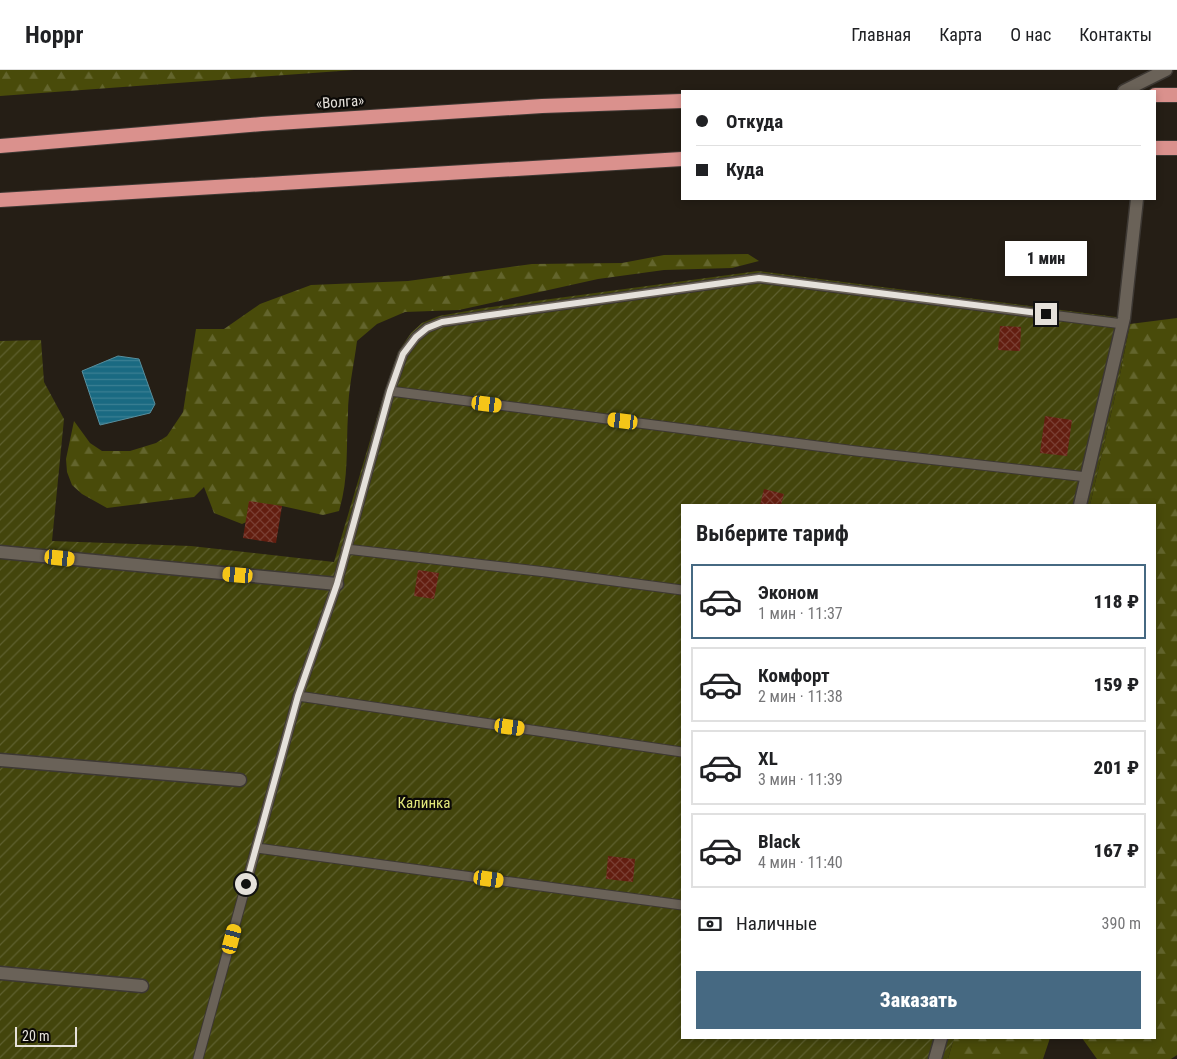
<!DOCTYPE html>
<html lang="ru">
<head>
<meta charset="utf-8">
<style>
  :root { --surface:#fff; --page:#f2f2f2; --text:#202124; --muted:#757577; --line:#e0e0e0; --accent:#466982 }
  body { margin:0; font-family:"Roboto Condensed",sans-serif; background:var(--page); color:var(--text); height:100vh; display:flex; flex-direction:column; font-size:19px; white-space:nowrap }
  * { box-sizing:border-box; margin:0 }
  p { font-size:16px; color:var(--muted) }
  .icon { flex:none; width:28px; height:28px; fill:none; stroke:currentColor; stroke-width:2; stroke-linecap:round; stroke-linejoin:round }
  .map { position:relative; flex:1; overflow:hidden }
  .sheet { position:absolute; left:681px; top:434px; width:475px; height:535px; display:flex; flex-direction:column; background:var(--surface); border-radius:0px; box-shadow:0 2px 8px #0003 }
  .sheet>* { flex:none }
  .guide { position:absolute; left:681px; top:20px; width:475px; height:110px; border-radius:0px; box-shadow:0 2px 8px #0003; display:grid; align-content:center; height:110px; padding:0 15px; background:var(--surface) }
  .scale { position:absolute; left:15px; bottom:12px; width:62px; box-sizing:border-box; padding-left:5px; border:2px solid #e5e1db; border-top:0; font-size:14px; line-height:18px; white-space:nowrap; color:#e5e1db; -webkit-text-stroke:4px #0b0906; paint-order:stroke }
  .end { position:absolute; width:22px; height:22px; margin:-11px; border:6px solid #e5e1db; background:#111; box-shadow:0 0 0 2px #111 }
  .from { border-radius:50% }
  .bubble { position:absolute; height:35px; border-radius:0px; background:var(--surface); box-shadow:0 2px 8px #0003; font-size:16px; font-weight:800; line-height:35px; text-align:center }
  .car { position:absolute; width:15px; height:30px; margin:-15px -8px; border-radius:6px; box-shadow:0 0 4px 1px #0007; background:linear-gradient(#f5c518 24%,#345 0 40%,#f5c518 0 76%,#345 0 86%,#f5c518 0) }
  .guide b { display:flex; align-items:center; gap:18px; height:48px; font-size:19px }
  .guide b+b { border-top:1px solid var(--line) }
  .guide i { width:12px; height:12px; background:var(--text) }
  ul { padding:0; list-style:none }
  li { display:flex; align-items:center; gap:15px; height:75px; margin:0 10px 8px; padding:0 5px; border:2px solid var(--line); border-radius:0px }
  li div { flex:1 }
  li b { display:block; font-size:19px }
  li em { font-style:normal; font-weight:800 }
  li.active { border-color:var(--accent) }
  li>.icon { width:45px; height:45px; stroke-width:1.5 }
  h2 { padding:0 15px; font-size:22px; line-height:60px }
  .pay { display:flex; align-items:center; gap:12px; height:55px; padding:0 15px; font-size:19px }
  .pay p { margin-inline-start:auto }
  .button { display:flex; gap:10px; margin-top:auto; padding:10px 15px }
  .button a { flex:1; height:58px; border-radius:0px; background:var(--accent); color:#fff; font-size:20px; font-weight:800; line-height:58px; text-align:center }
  header { display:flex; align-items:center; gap:30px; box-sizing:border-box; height:70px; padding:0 25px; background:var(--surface); border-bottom:1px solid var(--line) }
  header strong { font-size:24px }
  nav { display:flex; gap:28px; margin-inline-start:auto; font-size:18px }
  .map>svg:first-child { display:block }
</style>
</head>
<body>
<header>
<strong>Hoppr</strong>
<nav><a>Главная</a><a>Карта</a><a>О нас</a><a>Контакты</a></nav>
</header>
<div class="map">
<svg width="1177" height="989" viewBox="0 0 1177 989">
  <defs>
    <pattern id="forest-firs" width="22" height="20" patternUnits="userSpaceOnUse" patternTransform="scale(1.25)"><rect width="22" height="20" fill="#494b0a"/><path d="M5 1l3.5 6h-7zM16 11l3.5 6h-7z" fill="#63652d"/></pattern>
    <pattern id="garden-furrows" width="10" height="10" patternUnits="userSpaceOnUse" patternTransform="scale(1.25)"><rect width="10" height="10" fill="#43450c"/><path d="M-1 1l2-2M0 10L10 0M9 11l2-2" fill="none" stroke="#5e602f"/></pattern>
    <pattern id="water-rules" width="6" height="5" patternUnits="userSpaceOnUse" patternTransform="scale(1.25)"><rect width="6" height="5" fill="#1a6a82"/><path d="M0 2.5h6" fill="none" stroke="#3b7f93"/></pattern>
    <pattern id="building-cross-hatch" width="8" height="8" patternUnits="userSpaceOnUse" patternTransform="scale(1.25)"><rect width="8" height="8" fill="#631e10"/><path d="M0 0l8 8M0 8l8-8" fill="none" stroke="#793e32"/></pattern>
  </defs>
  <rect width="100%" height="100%" fill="#251e15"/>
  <path fill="url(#forest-firs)" d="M0 0H354L0 26Z
    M748 184 759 191 732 198 664 200 598 209 459 240 405 242 377 254 357 271C354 295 348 320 348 344 346 377 349 409 339 441L323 445 282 436 242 454 214 443 204 417 194 427 107 438 82 424 72 415 67 402 66 389 74 351 90 373 102 381H130L156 373 167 366 183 342 196 259H224L260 234 311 215 408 211 532 194 622 193 664 185Z
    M1177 248V985L1171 989H1097L1082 968H1155V435H1090L1120 305 1130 254Z
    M954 968H1050L1043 989H948Z"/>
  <path fill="url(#garden-furrows)" d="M758 201 1124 248 1130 254 1120 305 1090 435H682V968H954L948 989H0V271L41 270 44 312 64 349 52 471 191 476 334 492 385 320 398 282 411 263 422 253 439 246 484 238Z"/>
  <path fill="url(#water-rules)" stroke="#578e9d" d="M118 286 139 289 155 334 150 343 100 355 82 301Z"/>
  <path fill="url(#building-cross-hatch)" d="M1000 256 1021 257 1020 281 998 280Z
    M1045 346 1072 350 1067 386 1040 383Z
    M764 419 784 424 781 435H760Z
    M249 431 282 436 276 473 243 468Z
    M418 500 439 503 434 529 414 526Z
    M608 786 635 789 633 812 606 809Z"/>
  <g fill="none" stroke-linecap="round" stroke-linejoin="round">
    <g stroke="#3d3833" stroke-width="11">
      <path id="service" d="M390 321 856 381 1087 407
        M346 479 546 502 682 520
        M298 626 682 682
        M257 778 682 835
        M198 989 298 626 337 514 390 321 403 284 416 267 427 258 442 252 483 246 759 208 1123 254"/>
    </g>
    <g stroke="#3d3833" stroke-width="15">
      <path id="minor" d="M1124 21 1166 0
        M1080 435 1124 248 1137 129
        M0 482 337 514
        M0 690 240 710
        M0 903 142 916
        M935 989 941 968"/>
    </g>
    <g stroke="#3d3833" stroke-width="16">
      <path id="trunk" d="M1155 25H1177
        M0 76 262 54 542 36 682 31
        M1155 78H1177
        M0 130 682 89"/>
    </g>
    <use href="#service" stroke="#6a6258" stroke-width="9"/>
    <use href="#minor" stroke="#6a6258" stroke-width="12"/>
    <use href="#trunk" stroke="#da918d" stroke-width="14"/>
  </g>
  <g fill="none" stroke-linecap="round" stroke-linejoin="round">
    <path stroke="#e5e1db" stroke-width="6" d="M246 814 298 626 337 514 390 321 403 284 416 267 427 258 442 252 483 246 759 208 1046 244"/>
  </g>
  <g text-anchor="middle" stroke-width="4.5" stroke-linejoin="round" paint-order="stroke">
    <g font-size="15" fill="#e5e1db" stroke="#0b0906">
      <text transform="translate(340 32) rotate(-4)" y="5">«Волга»</text>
    </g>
    <g font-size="15" fill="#e1e67a" stroke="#0b0906">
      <text x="424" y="738">Калинка</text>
    </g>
  </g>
</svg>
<div class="scale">20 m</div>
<i class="end from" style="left:246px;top:814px"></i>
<i class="end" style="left:1046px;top:244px"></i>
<div class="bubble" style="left:1005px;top:171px;width:82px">1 мин</div>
<i class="car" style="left:487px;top:334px;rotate:97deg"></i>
<i class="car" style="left:623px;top:351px;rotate:277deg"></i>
<i class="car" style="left:60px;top:488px;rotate:96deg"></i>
<i class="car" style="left:238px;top:505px;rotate:275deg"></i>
<i class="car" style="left:510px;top:657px;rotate:98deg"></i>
<i class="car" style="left:489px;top:809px;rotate:98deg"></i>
<i class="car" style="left:232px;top:869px;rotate:15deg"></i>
<div class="guide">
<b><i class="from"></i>Откуда</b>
<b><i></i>Куда</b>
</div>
<section class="sheet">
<h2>Выберите тариф</h2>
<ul>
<li class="active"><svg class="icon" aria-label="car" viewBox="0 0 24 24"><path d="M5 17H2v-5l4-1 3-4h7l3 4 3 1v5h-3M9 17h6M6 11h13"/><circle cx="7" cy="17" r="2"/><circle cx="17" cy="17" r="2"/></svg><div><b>Эконом</b><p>1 мин · 11:37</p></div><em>118 ₽</em></li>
<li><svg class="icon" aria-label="car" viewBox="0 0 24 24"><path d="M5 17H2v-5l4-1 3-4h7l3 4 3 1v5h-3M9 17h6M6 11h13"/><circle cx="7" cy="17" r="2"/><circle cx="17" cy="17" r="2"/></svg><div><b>Комфорт</b><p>2 мин · 11:38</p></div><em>159 ₽</em></li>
<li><svg class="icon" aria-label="car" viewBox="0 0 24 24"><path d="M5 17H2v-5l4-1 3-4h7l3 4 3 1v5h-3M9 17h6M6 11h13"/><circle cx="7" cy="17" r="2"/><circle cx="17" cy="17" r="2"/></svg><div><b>XL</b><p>3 мин · 11:39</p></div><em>201 ₽</em></li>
<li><svg class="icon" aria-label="car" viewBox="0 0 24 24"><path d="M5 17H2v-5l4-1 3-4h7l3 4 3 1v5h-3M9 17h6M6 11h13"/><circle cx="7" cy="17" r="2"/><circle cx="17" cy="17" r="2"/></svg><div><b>Black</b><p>4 мин · 11:40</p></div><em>167 ₽</em></li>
</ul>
<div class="pay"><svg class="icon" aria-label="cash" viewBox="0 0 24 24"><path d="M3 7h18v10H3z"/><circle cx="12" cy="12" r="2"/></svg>Наличные<p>390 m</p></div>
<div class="button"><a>Заказать</a></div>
</section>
</div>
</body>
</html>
